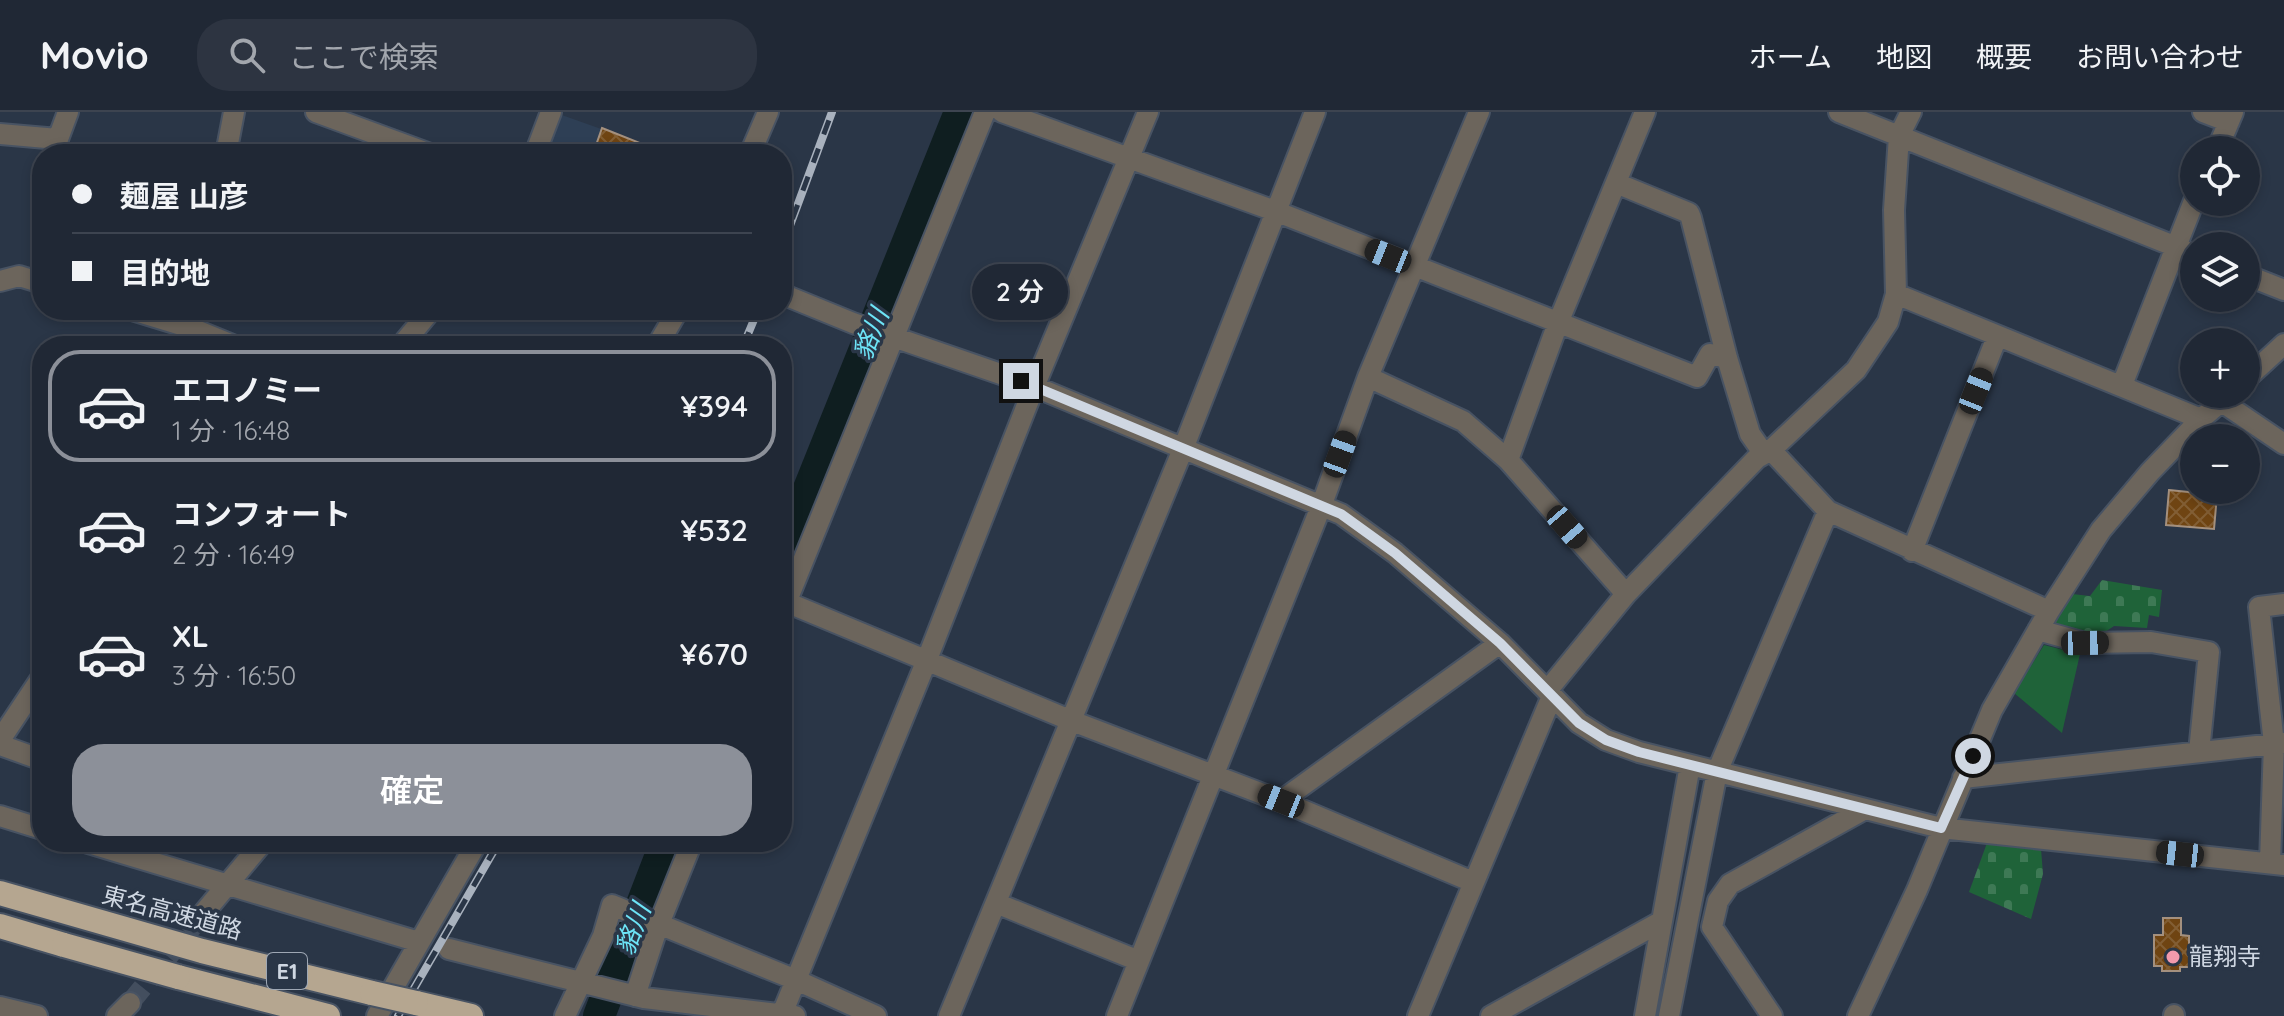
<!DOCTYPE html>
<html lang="ja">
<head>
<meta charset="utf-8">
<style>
  :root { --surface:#202835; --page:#2d3441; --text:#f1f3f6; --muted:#a2a6ad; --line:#3d4450; --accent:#8c9099 }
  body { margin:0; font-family:Quicksand,"Noto Sans JP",sans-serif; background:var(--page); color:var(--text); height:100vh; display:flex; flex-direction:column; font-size:30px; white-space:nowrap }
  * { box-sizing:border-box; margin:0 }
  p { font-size:26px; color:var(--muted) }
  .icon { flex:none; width:44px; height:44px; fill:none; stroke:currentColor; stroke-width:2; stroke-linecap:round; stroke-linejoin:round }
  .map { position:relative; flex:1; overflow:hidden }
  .sheet { position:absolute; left:32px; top:224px; width:760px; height:516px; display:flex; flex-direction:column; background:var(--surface); border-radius:32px; box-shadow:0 4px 12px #0003,0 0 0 2px var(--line) }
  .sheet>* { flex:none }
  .guide { position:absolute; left:32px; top:32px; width:760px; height:176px; border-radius:32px; box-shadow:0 4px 12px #0003,0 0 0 2px var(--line); display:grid; align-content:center; height:176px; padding:0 40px; background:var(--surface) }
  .buttons { position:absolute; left:2180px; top:24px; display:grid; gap:16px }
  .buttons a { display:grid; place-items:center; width:80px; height:80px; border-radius:50%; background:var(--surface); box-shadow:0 4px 12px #0003,0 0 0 2px var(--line); font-size:40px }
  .end { position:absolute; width:36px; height:36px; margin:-18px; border:10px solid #cfd7e2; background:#111; box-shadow:0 0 0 4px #111 }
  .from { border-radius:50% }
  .bubble { position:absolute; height:56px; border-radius:28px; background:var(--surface); box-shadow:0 4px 12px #0003,0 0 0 2px var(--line); font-size:26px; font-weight:600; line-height:56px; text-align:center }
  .car { position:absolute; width:24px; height:48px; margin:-24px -12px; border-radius:10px; box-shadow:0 0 6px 2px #0007; background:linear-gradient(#222 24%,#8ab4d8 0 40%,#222 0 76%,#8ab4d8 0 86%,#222 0) }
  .guide b { display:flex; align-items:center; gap:28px; height:76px; font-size:30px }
  .guide b+b { border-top:2px solid var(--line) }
  .guide i { width:20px; height:20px; background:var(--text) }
  ul { padding:14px 0 0; list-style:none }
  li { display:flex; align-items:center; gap:24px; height:112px; margin:0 16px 12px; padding:0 24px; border:4px solid transparent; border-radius:32px }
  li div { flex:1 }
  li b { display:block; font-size:30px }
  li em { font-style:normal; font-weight:600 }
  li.selected { border-color:var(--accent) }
  li>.icon { width:72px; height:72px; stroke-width:1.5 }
  .action { display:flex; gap:16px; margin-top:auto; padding:16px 40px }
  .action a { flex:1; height:92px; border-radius:32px; background:var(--accent); color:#fff; font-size:32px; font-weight:600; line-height:92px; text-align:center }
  header { display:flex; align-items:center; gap:48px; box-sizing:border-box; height:112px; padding:0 40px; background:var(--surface); border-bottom:2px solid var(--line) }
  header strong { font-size:38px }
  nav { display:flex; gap:44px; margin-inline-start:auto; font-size:28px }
  .search { width:560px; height:72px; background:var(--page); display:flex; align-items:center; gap:20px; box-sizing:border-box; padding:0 28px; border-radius:32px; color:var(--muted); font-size:30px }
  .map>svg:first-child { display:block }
</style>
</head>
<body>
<header>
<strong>Movio</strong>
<div class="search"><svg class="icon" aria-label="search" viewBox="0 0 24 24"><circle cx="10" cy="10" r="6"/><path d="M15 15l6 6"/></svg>ここで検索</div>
<nav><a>ホーム</a><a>地図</a><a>概要</a><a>お問い合わせ</a></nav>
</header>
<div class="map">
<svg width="2284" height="904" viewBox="0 0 2284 904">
  <defs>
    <pattern id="cemetery-stones" width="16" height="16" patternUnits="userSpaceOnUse" patternTransform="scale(2)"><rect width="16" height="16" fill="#1f6339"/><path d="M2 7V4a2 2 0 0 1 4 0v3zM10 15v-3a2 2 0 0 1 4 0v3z" fill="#3e7955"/></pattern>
    <pattern id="building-cross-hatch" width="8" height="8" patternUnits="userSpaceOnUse" patternTransform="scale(2)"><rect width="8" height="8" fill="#6f4412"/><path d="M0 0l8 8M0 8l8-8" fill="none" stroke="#825e34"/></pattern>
  </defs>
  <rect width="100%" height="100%" fill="#2a3647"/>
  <path fill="#2e3f55" d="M559 2 649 34 648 39 656 42H542Z"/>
  <path fill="url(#cemetery-stones)" d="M2102 468 2162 478 2159 505 2149 503 2147 516 2114 514 2096 526 2061 517 2053 511 2072 482 2090 484Z
    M1987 731 2041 737 2043 762 2031 807 1969 780Z"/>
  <path fill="#1f6339" d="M2044 533 2080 542 2062 621 2014 581Z"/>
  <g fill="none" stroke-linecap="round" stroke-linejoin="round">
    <path stroke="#0f1e20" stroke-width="32" d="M782 444 960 0
      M599 904 666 730"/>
  </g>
  <path fill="url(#building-cross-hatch)" stroke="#a4907e" stroke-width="2" d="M602 16 665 41 664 42H593Z
    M2169 378 2217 383 2214 417 2166 413Z
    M2163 806H2181V823L2189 824V855H2180V859H2162V854H2154V823H2163Z"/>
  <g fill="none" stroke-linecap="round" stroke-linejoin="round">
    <path stroke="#434e5e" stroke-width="20" stroke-dasharray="20 10" stroke-linecap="butt" d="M130 891 202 803"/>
    <g stroke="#485363" stroke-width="24">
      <path id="minor" d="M316 0 430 42
        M1002 0 1275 99 1697 265 1710 242 1727 246
        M1839 0 2194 142
        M2203 0 2229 10
        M0 22 58 27 68 0
        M2217 38 2233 0
        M226 42 234 0
        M535 42 551 0
        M750 42 768 0
        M1616 71 1689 101 1691 106 1727 246 1750 322 1764 342
        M2246 163 2284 178
        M0 169 19 164 42 171
        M782 182 853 211 1021 269 1341 402 1395 441 1500 531 1579 611 1606 628 1639 640 1941 716 2284 753
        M1896 182 2201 307
        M132 198 191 216 235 234
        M401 234 431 198
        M657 234 678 198
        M1368 265 1463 309 1508 348 1626 482
        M2246 267 2284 232
        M2122 273 2194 89
        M2222 290 2284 332
        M1771 338 1828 399 2049 499
        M1508 348 1558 211 1645 0
        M1912 439 1997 225
        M786 490 1072 609 1281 689 1473 770
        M782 501 985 0
        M2038 518 2085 531 2151 530 2209 540 2199 640
        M1547 579 1626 482 1757 346 1771 338 1856 258 1888 210 1896 182 1894 98 1899 24 1911 0
        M0 628 42 565
        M0 633 42 648
        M1963 666 2284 631
        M1281 689 1500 531
        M0 704 42 717
        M85 730 419 830
        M2270 751 2274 632 2259 495 2284 492
        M996 791 1139 849
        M202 803 263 730
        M449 837 644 886 795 904
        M635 884 657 817 692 730
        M0 895 37 904
        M782 902 926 550 1034 275 1148 0
        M2174 903V904
        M117 904 130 891
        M377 904 475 734 470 730
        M565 904 603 824 612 793 796 868 876 904
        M949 904 1183 337 1315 0
        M1117 904 1322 392 1368 265 1479 0
        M1418 904 1552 584
        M1491 904 1662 809
        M1645 904 1690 653
        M1669 904 1717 660 1828 399
        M1772 904 1712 815 1718 789 1730 772 1865 697
        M1858 904 1917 778 1992 598 2049 499 2101 418 2150 360 2201 307 2230 282"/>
    </g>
    <g stroke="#485363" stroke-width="28">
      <path id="highway" d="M0 781 202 839 372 881
        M0 814 64 833
        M178 865 328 904
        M416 891 471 904"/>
    </g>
    <use href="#minor" stroke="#6c655c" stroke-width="20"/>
    <use href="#highway" stroke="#b5a690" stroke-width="24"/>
    <g stroke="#a9b2be" stroke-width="8">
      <path id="rail" d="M782 135 832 0
        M743 234 758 198
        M398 904 499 730"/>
    </g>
    <use href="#rail" stroke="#2a3647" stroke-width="5" stroke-dasharray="15" stroke-linecap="butt"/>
    <g stroke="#485363" stroke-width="28" stroke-linecap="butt">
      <path id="highway-bridge" d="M64 833 178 865
        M372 881 416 891"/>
    </g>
    <use href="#highway-bridge" stroke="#b5a690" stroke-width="24"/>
  </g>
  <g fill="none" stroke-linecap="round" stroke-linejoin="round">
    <path stroke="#cfd7e2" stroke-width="10" d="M1021 269 1341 402 1395 441 1500 531 1579 611 1606 628 1639 640 1941 716 1973 644"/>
  </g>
  <circle fill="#f29aac" stroke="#2a3647" stroke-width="3" cx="2173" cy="845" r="8"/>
  <g text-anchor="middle" stroke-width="7" stroke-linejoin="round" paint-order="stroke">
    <rect fill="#2a3647" stroke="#9ea7b4" stroke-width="2" x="267" y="841" width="40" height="36" rx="6"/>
    <g font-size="22" font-weight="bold" fill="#cfd7e2">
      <text x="287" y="867">E1</text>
    </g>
    <g font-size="24" fill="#cfd7e2" stroke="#2a3647">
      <text transform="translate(172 801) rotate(15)" y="8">東名高速道路</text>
    </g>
    <g font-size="24" fill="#cfd7e2" stroke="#2a3647" text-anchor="start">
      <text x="2189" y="853">龍翔寺</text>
    </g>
    <g font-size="26" font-style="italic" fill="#6de4f7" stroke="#2a3647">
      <text transform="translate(871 222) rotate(-68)" y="9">貉川</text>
      <text transform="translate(633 817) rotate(-69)" y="9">貉川</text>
    </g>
  </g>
</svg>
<div class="buttons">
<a><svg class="icon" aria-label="locate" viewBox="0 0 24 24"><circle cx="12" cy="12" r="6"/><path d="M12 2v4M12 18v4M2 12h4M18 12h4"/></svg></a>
<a><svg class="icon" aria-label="layers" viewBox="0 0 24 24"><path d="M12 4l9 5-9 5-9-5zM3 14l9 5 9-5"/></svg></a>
<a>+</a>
<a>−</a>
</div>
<i class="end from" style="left:1973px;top:644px"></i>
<i class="end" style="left:1021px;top:269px"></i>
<div class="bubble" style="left:972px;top:152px;width:96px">2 分</div>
<i class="car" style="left:1388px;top:144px;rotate:292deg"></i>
<i class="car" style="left:1976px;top:279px;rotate:22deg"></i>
<i class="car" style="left:1340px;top:342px;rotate:20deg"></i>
<i class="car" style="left:1567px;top:415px;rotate:139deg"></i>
<i class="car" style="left:2085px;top:531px;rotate:89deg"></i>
<i class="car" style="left:1281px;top:689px;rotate:292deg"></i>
<i class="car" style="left:2180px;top:742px;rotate:276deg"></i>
<div class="guide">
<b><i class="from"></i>麺屋 山彦</b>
<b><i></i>目的地</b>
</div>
<section class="sheet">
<ul>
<li class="selected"><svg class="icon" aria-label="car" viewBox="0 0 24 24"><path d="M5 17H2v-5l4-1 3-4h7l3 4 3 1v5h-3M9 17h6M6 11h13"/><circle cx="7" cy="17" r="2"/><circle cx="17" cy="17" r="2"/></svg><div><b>エコノミー</b><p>1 分 · 16:48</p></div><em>¥394</em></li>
<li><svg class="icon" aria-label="car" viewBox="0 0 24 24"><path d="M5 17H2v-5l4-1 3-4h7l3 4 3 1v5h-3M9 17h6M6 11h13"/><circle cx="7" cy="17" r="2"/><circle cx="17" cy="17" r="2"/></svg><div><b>コンフォート</b><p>2 分 · 16:49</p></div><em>¥532</em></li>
<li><svg class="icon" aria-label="car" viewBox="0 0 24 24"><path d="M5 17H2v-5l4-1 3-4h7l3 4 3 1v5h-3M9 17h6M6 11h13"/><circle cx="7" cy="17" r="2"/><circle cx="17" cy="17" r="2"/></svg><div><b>XL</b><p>3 分 · 16:50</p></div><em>¥670</em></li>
</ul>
<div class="action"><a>確定</a></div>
</section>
</div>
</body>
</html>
